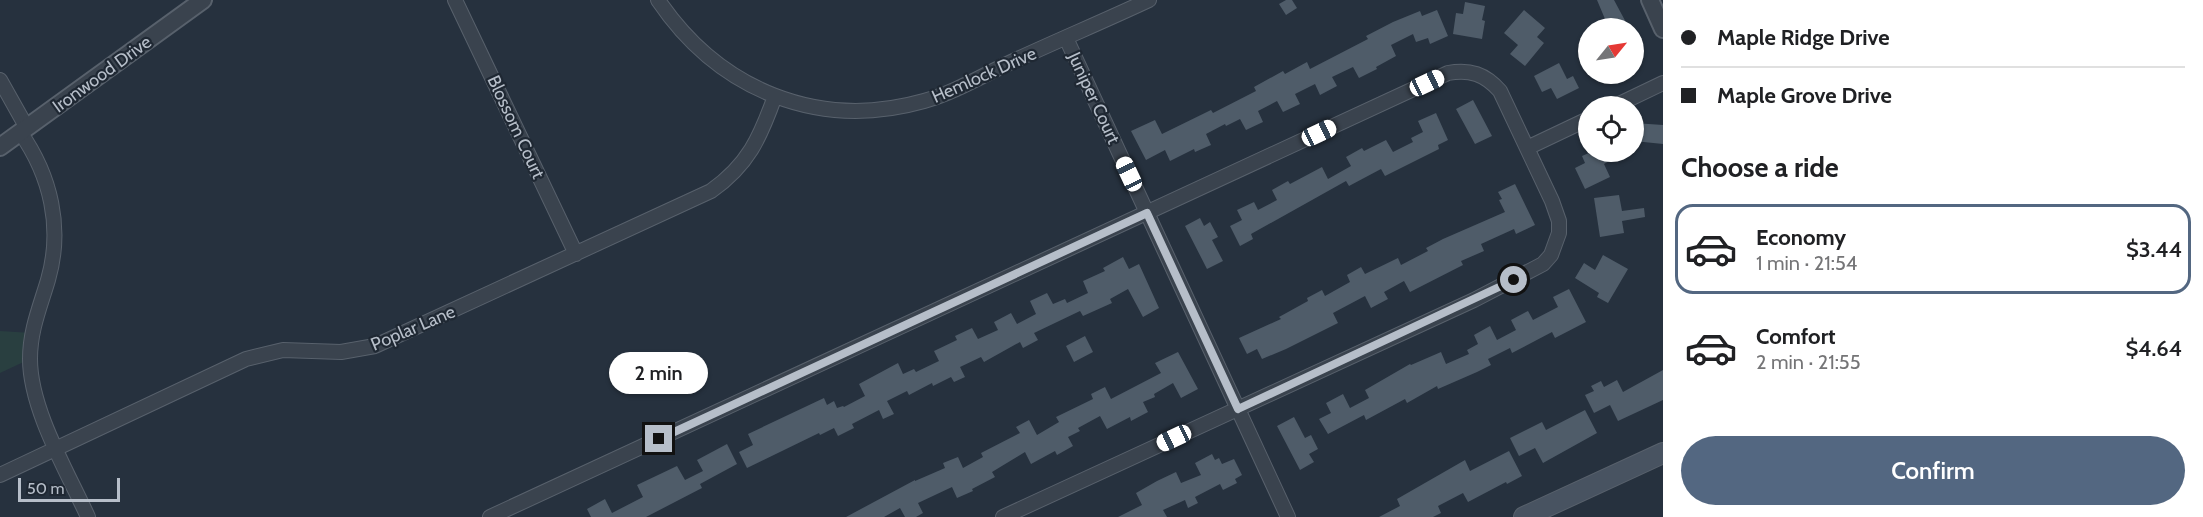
<!DOCTYPE html>
<html lang="en">
<head>
<meta charset="utf-8">
<style>
  :root { --surface:#fff; --page:#f6f6f6; --text:#202124; --muted:#757577; --line:#e0e0e0; --accent:#536781 }
  body { margin:0; font-family:Cabin,sans-serif; background:var(--page); color:var(--text); height:100vh; display:flex; flex-direction:column; font-size:22px; white-space:nowrap }
  * { box-sizing:border-box; margin:0 }
  p { font-size:20px; color:var(--muted) }
  .icon { flex:none; width:33px; height:33px; fill:none; stroke:currentColor; stroke-width:2; stroke-linecap:round; stroke-linejoin:round }
  .map { position:relative; flex:1; overflow:hidden }
  .side { display:flex; flex-direction:column; background:var(--surface); width:540px }
  .side>* { flex:none }
  .top-card { display:grid; align-content:center; height:132px; padding:0 18px; background:var(--surface) }
  .needle { width:39px; rotate:60deg }
  .controls { position:absolute; left:1578px; top:18px; display:grid; gap:12px }
  .controls a { display:grid; place-items:center; width:66px; height:66px; border-radius:50%; background:var(--surface); box-shadow:0 2px 4px #0004; font-size:30px }
  .scale { position:absolute; left:18px; bottom:15px; width:102px; box-sizing:border-box; padding-left:6px; border:3px solid #b6bec9; border-top:0; font-size:16px; line-height:21px; white-space:nowrap; color:#b6bec9; -webkit-text-stroke:4px #1f2833; paint-order:stroke }
  .end { position:absolute; width:27px; height:27px; margin:-14px; border:8px solid #b6bec9; background:#111; box-shadow:0 0 0 3px #111 }
  .from { border-radius:50% }
  .bubble { position:absolute; height:42px; border-radius:21px; background:var(--surface); box-shadow:0 2px 4px #0004; font-size:20px; font-weight:600; line-height:42px; text-align:center }
  .car { position:absolute; width:18px; height:36px; margin:-18px -9px; border-radius:8px; box-shadow:0 0 4px 2px #0007; background:linear-gradient(#fff 24%,#345 0 40%,#fff 0 76%,#345 0 86%,#fff 0) }
  .top-card b { display:flex; align-items:center; gap:21px; height:57px; font-size:22px }
  .top-card b+b { border-top:2px solid var(--line) }
  .top-card i { width:15px; height:15px; background:var(--text) }
  ul { padding:0; list-style:none }
  li { display:flex; align-items:center; gap:18px; height:90px; margin:0 12px 9px; padding:0 6px; border:3px solid transparent; border-radius:18px }
  li div { flex:1 }
  li b { display:block; font-size:22px }
  li em { font-style:normal; font-weight:600 }
  li.selected { border-color:var(--accent) }
  li>.icon { width:54px; height:54px; stroke-width:1.5 }
  h2 { padding:0 18px; font-size:27px; line-height:72px }
  .action { display:flex; gap:12px; margin-top:auto; padding:12px 18px }
  .action a { flex:1; height:69px; border-radius:36px; background:var(--accent); color:#fff; font-size:24px; font-weight:600; line-height:69px; text-align:center }
  main { display:flex; flex:1; min-height:0 }
  .map>svg:first-child { display:block }
</style>
</head>
<body>
<main>
<div class="map">
<svg width="1663" height="517" viewBox="0 0 1663 517">
  <rect width="100%" height="100%" fill="#26313e"/>
  <path fill="#293f40" d="M0 331 32 333 30 359 0 373Z"/>
  <path fill="#4f5c69" d="M1286 0H1292L1297 8 1286 15 1279 4Z
    M1597 0H1614L1629 28H1587L1605 19Z
    M1465 2 1485 6 1482 20 1485 21 1482 39 1453 34 1456 13 1463 14Z
    M1437 10 1448 36 1430 44 1428 38 1416 42 1413 34 1391 45 1396 56 1376 67 1377 69 1359 78 1353 67 1332 77 1337 86 1320 95 1315 84 1295 94 1300 104 1283 112 1277 101 1258 111 1263 122 1246 130 1240 119 1226 126 1225 124 1206 134 1211 145 1195 152 1194 149 1170 161 1165 150 1146 160 1131 131 1155 120 1162 134 1211 110 1213 113 1256 91 1254 87 1283 71 1285 74 1307 62 1310 69 1368 39 1366 36 1393 22 1420 11 1422 16Z
    M1524 10 1545 28 1537 37 1544 43 1525 66 1510 54 1518 45 1504 33Z
    M1559 63 1567 79 1573 76 1579 88 1557 99 1551 88 1542 92 1534 76Z
    M1473 100 1492 136 1475 144 1456 109Z
    M1436 113 1448 140 1438 145 1439 149 1385 176 1381 169 1349 186 1346 181 1251 234 1253 239 1240 246 1230 226 1242 220 1237 210 1254 202 1258 210 1277 200 1272 190 1288 181 1290 184 1322 167 1328 179 1351 166 1346 157 1362 148 1364 151 1386 140 1393 152 1413 142 1411 138 1423 132 1418 121Z
    M1634 123 1663 125V144L1634 141Z
    M1591 152H1606L1611 160 1604 164 1610 177 1585 189 1575 168 1585 163 1582 156Z
    M1515 184 1535 225 1516 234 1514 229 1481 244 1484 251 1461 261 1463 265 1410 292 1404 281 1384 292 1388 299 1371 308 1365 296 1333 313 1338 323 1286 349 1262 359 1257 349 1247 354 1239 338 1281 319 1279 317 1308 301 1307 298 1322 290 1325 296 1350 282 1347 275 1361 267 1365 274 1398 258 1401 265 1428 251 1426 248 1443 239 1505 212 1499 200 1502 199 1498 192Z
    M1619 195 1622 211 1644 208 1645 217 1622 221 1624 233 1600 237 1594 198Z
    M1200 218 1204 226 1210 222 1218 237 1212 240 1223 261 1207 269 1185 226Z
    M1603 255 1628 269 1608 303 1597 297 1599 293 1575 278 1584 263 1595 270Z
    M1123 257 1129 269 1139 264 1159 308 1143 317 1128 289 1110 299 1112 303 1083 316 1080 311 1034 333 1038 340 1023 348 1020 342 984 362 981 357 960 367 965 377 954 382 951 377 933 386 932 383 909 395 907 391 887 401 894 414 883 419 879 410 852 424 854 428 838 436 834 428 820 435 819 433 747 468 739 452 753 445 748 434 824 398 827 405 834 401 837 408 843 406 844 407 865 396 859 384 898 363 903 374 914 369 916 372 939 361 934 351 957 340 955 336 972 328 978 339 998 330 994 322 1011 313 1017 324 1036 314 1030 301 1047 293 1053 304 1065 299 1067 303 1088 293 1083 281 1105 271 1103 268Z
    M1569 289 1586 322 1555 338 1552 332 1512 353 1510 348 1488 359 1491 365 1477 372 1438 389 1437 386 1407 403 1405 399 1366 420 1364 415 1328 434 1319 419 1331 413 1326 403 1343 394 1350 408 1369 398 1365 390 1410 364 1411 365 1441 352 1446 364 1469 354 1467 350 1478 344 1474 335 1490 326 1497 340 1516 330 1511 320 1528 311 1533 320 1558 307 1553 297Z
    M1085 336 1093 352 1074 362 1066 346Z
    M1178 352 1198 389 1181 398 1173 383 1154 394 1155 397 1143 402 1148 412 1131 421 1130 417 1107 429 1100 416 1078 428 1080 431 1068 437 1073 446 1057 455 1055 451 1031 464 1025 452 992 472 995 477 972 489 973 491 957 498 952 487 918 503 923 513 916 517H905L900 508 884 517H846L915 480V481L945 468 943 463 958 457 963 468 983 457 981 453 1020 433 1016 427 1029 420 1037 435 1059 422 1056 417 1093 399 1091 394 1105 387 1111 399 1161 373 1155 363Z
    M1663 370V400L1618 421 1610 405 1594 413 1585 395 1594 391 1591 386 1601 381 1604 387 1617 380 1623 392Z
    M1585 410 1597 433 1543 463 1535 448 1519 456 1510 438 1542 422 1546 430Z
    M1294 417 1305 438 1311 435 1318 449 1309 454 1314 462 1300 470 1277 426Z
    M727 444 737 464 700 484 702 488 646 517H591L587 509 605 499 612 513 643 497 637 485 677 466 685 480 703 471 697 460Z
    M1509 451 1522 476 1507 484 1506 482 1468 502 1463 493 1438 506 1441 513 1433 517H1379L1400 506 1397 499 1465 460 1470 471Z
    M1212 454 1215 460 1219 458 1222 464 1234 459 1242 475 1235 479 1237 483 1223 490 1220 484 1195 497 1198 503 1188 508 1185 500 1163 510 1167 517H1118L1142 505 1136 493 1157 481 1176 472 1181 483 1201 475 1195 463Z"/>
  <g fill="none" stroke-linecap="round" stroke-linejoin="round">
    <g stroke="#58616c" stroke-width="16">
      <path id="minor" d="M455 0 576 254
        M658 0C719 90 818 131 924 101 953 93 980 77 1007 64 1054 42 1102 22 1149 0
        M1066 38 1288 517
        M0 80 27 128
        M1615 106 1663 83
        M20 132C51 176 63 228 48 280 40 307 30 330 30 359 30 409 67 471 88 517
        M1527 148 1588 119
        M0 475 246 359 283 350 341 352 375 346 711 191C748 165 760 138 775 96
        M490 517 1448 73C1470 69 1485 74 1500 91L1552 201 1559 221V233L1551 255 1543 264 1474 300 1003 517"/>
    </g>
    <g stroke="#58616c" stroke-width="20">
      <path id="tertiary" d="M1650 0 1663 29
        M0 147 203 0"/>
    </g>
    <g stroke="#58616c" stroke-width="22">
      <path id="secondary" d="M1524 517 1663 453"/>
    </g>
    <use href="#minor" stroke="#3a434e" stroke-width="14"/>
    <use href="#tertiary" stroke="#3a434e" stroke-width="16"/>
    <use href="#secondary" stroke="#485361" stroke-width="20"/>
  </g>
  <g fill="none" stroke-linecap="round" stroke-linejoin="round">
    <path stroke="#b6bec9" stroke-width="8" d="M659 439 1147 213 1238 409 1514 280"/>
  </g>
  <g text-anchor="middle" stroke-width="4.5" stroke-linejoin="round" paint-order="stroke">
    <g font-size="18" fill="#b6bec9" stroke="#1f2833">
      <text transform="translate(102 74) rotate(-36)" y="6">Ironwood Drive</text>
      <text transform="translate(984 75) rotate(-24)" y="6">Hemlock Drive</text>
      <text transform="translate(1094 98) rotate(65)" y="6">Juniper Court</text>
      <text transform="translate(516 127) rotate(65)" y="6">Blossom Court</text>
      <text transform="translate(413 328) rotate(-23)" y="6">Poplar Lane</text>
    </g>
  </g>
</svg>
<div class="controls">
<a><svg class="needle" viewBox="-14 -14 28 28"><path d="M0-13l5 13h-10z" fill="#e53935"/><path d="M0 13l5-13h-10z" fill="#757577"/></svg></a>
<a><svg class="icon" aria-label="locate" viewBox="0 0 24 24"><circle cx="12" cy="12" r="6"/><path d="M12 2v4M12 18v4M2 12h4M18 12h4"/></svg></a>
</div>
<div class="scale">50 m</div>
<i class="end from" style="left:1514px;top:280px"></i>
<i class="end" style="left:659px;top:439px"></i>
<div class="bubble" style="left:609px;top:352px;width:99px">2 min</div>
<i class="car" style="left:1427px;top:83px;rotate:65deg"></i>
<i class="car" style="left:1319px;top:133px;rotate:65deg"></i>
<i class="car" style="left:1129px;top:174px;rotate:335deg"></i>
<i class="car" style="left:1174px;top:438px;rotate:245deg"></i>
</div>
<section class="side">
<div class="top-card">
<b><i class="from"></i>Maple Ridge Drive</b>
<b><i></i>Maple Grove Drive</b>
</div>
<h2>Choose a ride</h2>
<ul>
<li class="selected"><svg class="icon" aria-label="car" viewBox="0 0 24 24"><path d="M5 17H2v-5l4-1 3-4h7l3 4 3 1v5h-3M9 17h6M6 11h13"/><circle cx="7" cy="17" r="2"/><circle cx="17" cy="17" r="2"/></svg><div><b>Economy</b><p>1 min · 21:54</p></div><em>$3.44</em></li>
<li><svg class="icon" aria-label="car" viewBox="0 0 24 24"><path d="M5 17H2v-5l4-1 3-4h7l3 4 3 1v5h-3M9 17h6M6 11h13"/><circle cx="7" cy="17" r="2"/><circle cx="17" cy="17" r="2"/></svg><div><b>Comfort</b><p>2 min · 21:55</p></div><em>$4.64</em></li>
</ul>
<div class="action"><a>Confirm</a></div>
</section>
</main>
</body>
</html>
